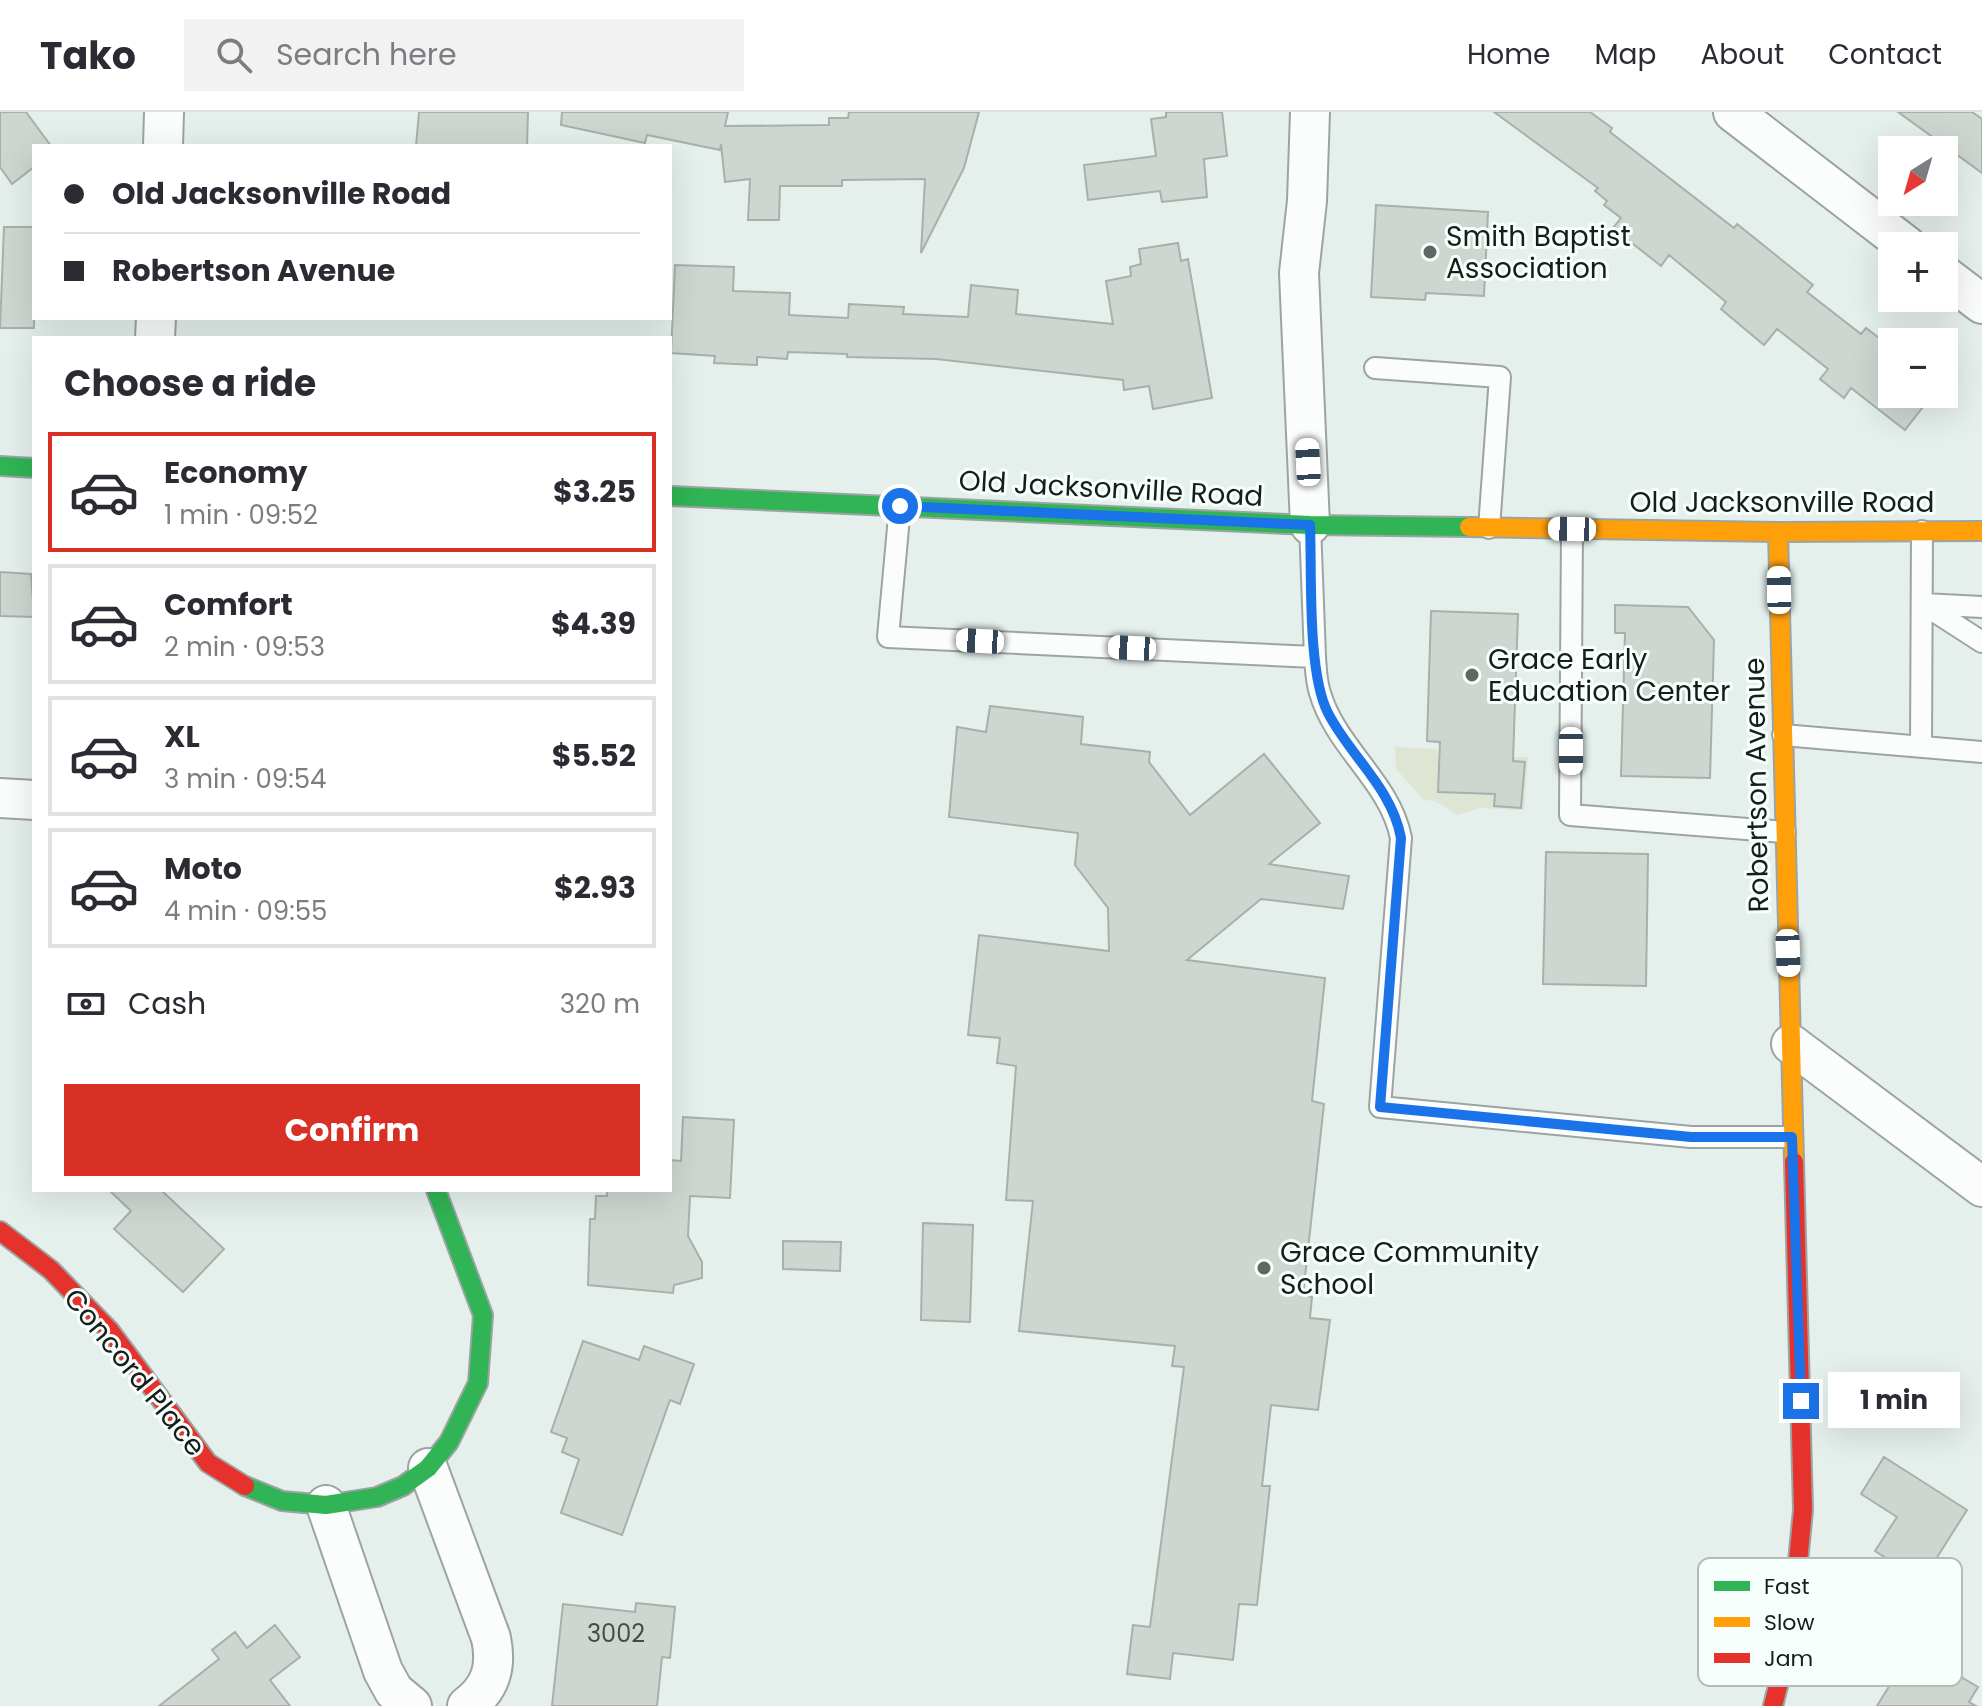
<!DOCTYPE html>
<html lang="en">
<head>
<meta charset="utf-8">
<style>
  :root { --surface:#fff; --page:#f2f2f3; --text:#2b2b33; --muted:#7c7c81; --line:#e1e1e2; --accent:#d93025 }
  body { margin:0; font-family:Poppins,sans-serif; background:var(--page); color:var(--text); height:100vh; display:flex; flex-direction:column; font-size:30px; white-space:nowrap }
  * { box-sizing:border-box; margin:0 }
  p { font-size:26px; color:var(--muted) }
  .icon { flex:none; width:44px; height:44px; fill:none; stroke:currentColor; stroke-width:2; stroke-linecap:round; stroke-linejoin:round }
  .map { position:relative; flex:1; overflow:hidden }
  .sheet { position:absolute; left:32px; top:224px; width:640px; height:856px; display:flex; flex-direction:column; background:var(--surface); border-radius:0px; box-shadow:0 8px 32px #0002 }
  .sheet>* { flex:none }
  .hud { position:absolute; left:32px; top:32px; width:640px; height:176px; border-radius:0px; box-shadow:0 8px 32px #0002; display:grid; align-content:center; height:176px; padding:0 32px; background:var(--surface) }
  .needle { width:52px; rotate:217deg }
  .tools { position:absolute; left:1878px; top:24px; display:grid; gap:16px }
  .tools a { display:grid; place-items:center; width:80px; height:80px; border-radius:0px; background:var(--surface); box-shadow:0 8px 32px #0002; font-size:40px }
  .end { position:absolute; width:36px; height:36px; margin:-18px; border:10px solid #1a73e8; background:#fff; box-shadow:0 0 0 4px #fff }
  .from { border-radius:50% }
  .bubble { position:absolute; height:56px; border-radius:0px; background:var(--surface); box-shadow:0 8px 32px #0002; font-size:26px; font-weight:700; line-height:56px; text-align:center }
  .car { position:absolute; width:24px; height:48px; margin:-24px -12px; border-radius:10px; box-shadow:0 0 6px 2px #0007; background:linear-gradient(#fff 24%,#345 0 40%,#fff 0 76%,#345 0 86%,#fff 0) }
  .hud b { display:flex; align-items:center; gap:28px; height:76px; font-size:30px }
  .hud b+b { border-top:2px solid var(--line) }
  .hud i { width:20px; height:20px; background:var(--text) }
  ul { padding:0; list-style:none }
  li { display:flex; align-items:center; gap:24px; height:120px; margin:0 16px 12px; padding:0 16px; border:4px solid var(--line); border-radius:0px }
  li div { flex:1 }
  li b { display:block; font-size:30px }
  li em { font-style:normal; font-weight:700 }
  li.selected { border-color:var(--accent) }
  li>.icon { width:72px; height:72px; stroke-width:1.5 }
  h2 { padding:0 32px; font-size:36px; line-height:96px }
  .pay { display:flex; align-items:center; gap:20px; height:88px; padding:0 32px; font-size:30px }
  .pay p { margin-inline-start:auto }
  .primary-button { display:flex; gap:16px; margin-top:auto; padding:16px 32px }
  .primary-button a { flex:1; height:92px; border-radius:0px; background:var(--accent); color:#fff; font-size:32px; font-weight:700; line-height:92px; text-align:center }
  header { display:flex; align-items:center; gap:48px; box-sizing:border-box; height:112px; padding:0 40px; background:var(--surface); border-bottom:2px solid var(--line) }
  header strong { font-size:38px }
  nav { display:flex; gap:44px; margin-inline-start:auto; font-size:28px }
  .search { width:560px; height:72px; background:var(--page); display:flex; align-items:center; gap:20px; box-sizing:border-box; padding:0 28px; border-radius:0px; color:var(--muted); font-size:30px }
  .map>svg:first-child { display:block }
</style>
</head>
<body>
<header>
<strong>Tako</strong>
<div class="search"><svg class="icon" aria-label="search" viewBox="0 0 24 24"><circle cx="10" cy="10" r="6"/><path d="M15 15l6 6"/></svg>Search here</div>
<nav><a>Home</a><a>Map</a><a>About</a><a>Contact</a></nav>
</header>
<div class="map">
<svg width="1982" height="1594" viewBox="0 0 1982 1594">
  <rect width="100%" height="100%" fill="#e5f0ed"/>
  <path fill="#dfe5d3" d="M1395 635 1437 637 1438 644 1528 645 1524 698 1480 696 1457 703 1435 689 1424 688 1396 657Z"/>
  <path fill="#cdd7d0" stroke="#a8afac" stroke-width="2" d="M0 0H26L51 34H34V55L12 72 0 55Z
    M419 0H528L527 34H416Z
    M562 0H728L725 14 829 13V6H848L849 0H979L964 56 921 141 925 67 842 68V74H780L779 108H748L750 67 725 70 721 32 720 38 647 23 645 31 561 13Z
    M1166 0H1222L1227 44 1204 47 1207 85 1162 90 1160 79 1088 88 1084 53 1156 44 1151 7 1166 5Z
    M1494 0H1590L1612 16 1610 20 1734 116 1737 112 1813 173 1807 180 1861 222 1866 216 1892 236V282H1933L1905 318 1851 276 1844 286 1820 267 1828 257 1777 217 1764 233 1721 197 1726 190 1669 143 1661 154 1613 116 1621 106 1604 93 1607 89 1595 79 1598 76Z
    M1898 0H1972L1982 7V61Z
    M1376 93 1488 100 1484 184 1426 181 1425 188 1371 185Z
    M4 115H34V216H0Z
    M1178 131 1181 149 1188 147 1212 286 1153 297 1149 274 1124 278 1123 268 936 247 847 245V242L788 240 787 247 757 245V253L714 251 715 244 671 241 675 153 734 155 733 179 790 181 789 203 848 206 849 192 904 195 903 202 968 205 971 173 1018 178 1016 202 1113 212 1106 169 1131 164 1130 155 1141 152 1139 137Z
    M0 460 31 462 34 505 0 504Z
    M1615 493 1688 495 1714 528 1710 666 1621 664 1625 521H1615Z
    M1431 499 1518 502 1513 649 1525 650 1521 696 1494 694 1495 682 1438 680 1440 630 1427 629Z
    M990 594 1083 605 1081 632 1150 640 1149 650 1190 703 1264 642 1320 711 1269 752 1349 764 1343 797 1261 787 1187 848 1325 866 1312 989 1324 992 1303 1183 1312 1185 1310 1206 1330 1208 1318 1298 1271 1293 1262 1374H1270L1257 1493 1239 1492 1233 1548 1173 1541 1170 1567 1127 1562 1133 1513 1150 1515 1184 1255 1172 1254 1175 1234 1019 1219 1033 1089 1006 1088 1016 954 997 951 1000 926 968 923 979 823 1109 839 1108 796 1075 753 1078 721 949 705 957 615 986 620Z
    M1546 740 1648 742 1646 874 1543 872Z
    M683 1005 734 1008 730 1086 690 1084 688 1124 702 1150V1166L674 1173 673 1181 588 1173 590 1107H595L596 1084H607V1078H670V1048L681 1049Z
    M109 1078H161L224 1137 183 1180 114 1117 131 1099Z
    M923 1111 973 1113 970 1210 921 1208Z
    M783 1129 841 1130 840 1159 783 1157Z
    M583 1229 639 1248 644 1234 694 1252 680 1292 670 1288 622 1423 561 1401 579 1347 562 1340 567 1326 551 1320Z
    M1884 1345 1967 1398 1922 1469 1875 1439 1897 1405 1861 1382Z
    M636 1491 675 1495 670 1546 662 1545 657 1594H552L563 1492 635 1500Z
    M275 1513 300 1545 270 1568 290 1594H159L219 1547 212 1538 235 1520 247 1536Z
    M1904 1550 1941 1573 1949 1558 1978 1575 1969 1590 1976 1594H1877Z"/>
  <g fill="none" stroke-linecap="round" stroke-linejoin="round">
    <g stroke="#9ca4a2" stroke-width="24">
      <path id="lane" d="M1375 256 1500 265 1489 416
        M900 394 888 525 1315 545 1310 413
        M1572 417 1570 703 1785 720
        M1923 492 1982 530
        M1923 492 1982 495
        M1315 545C1316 557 1316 569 1320 581 1336 636 1390 670 1401 726L1380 995 1691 1025H1792
        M1783 623 1982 640
        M1921 635 1922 419"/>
    </g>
    <g stroke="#9ca4a2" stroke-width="42">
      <path id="street" d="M1310 0 1307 89 1299 161 1310 413
        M1733 0 1907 134
        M163 34 164 0
        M1944 163 1982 192
        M155 226 156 206
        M0 686 34 688
        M1791 932 1982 1075
        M428 1356 491 1526C497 1555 491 1576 467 1594
        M326 1393 383 1559 394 1579 412 1594"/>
    </g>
    <g stroke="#9ca4a2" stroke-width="22">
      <path id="fast" d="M0 354 34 356
        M670 384 1310 413 1469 415
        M245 1374 282 1389 326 1393 377 1385 403 1374 428 1356 449 1330 478 1271 483 1203 436 1078"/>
    </g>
    <g stroke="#9ca4a2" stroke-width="22">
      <path id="slow" d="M1469 415 1778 420 1982 419
        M1778 420 1794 1050"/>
    </g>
    <g stroke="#9ca4a2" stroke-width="22">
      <path id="jam" d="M0 1119 51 1158 110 1219 208 1351 245 1374
        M1773 1594 1791 1522 1803 1398 1794 1050"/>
    </g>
    <use href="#lane" stroke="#fbfdfc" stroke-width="20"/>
    <use href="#street" stroke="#fbfdfc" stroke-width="38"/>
    <use href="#fast" stroke="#30b455" stroke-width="18"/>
    <use href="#slow" stroke="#ff9f0a" stroke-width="18"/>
    <use href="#jam" stroke="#e5322d" stroke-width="18"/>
  </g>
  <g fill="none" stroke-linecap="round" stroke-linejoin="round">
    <path stroke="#1a73e8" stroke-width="10" d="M900 394 1310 413C1312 462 1307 560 1328 601 1350 644 1392 676 1401 726L1380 995 1691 1025H1792L1801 1289"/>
  </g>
  <g fill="#5e6764" stroke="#f7fffc" stroke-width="3">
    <circle cx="1430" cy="140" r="8"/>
    <circle cx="1472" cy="563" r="8"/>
    <circle cx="1264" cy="1156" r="8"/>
  </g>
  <g text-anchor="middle" stroke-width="6" stroke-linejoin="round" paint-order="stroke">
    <g font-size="24" fill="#444c48">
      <text x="616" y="1530">3002</text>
    </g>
    <g font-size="28" fill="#161d1b" stroke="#f7fffc" text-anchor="start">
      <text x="1446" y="134">Smith Baptist<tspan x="1446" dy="32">Association</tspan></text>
      <text x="1488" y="557">Grace Early<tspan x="1488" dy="32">Education Center</tspan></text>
      <text x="1280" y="1150">Grace Community<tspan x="1280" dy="32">School</tspan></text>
    </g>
    <g font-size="28" fill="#161d1b" stroke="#f7fffc">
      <text transform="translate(1111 376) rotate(3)" y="10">Old Jacksonville Road</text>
      <text x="1782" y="400">Old Jacksonville Road</text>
      <text transform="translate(1756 673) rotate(-91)" y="10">Robertson Avenue</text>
      <text transform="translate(135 1260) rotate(51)" y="10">Concord Place</text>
    </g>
  </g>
  <rect x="1698" y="1446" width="264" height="128" rx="12" fill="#f7fffc" stroke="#b4bbb8" stroke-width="2"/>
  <rect x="1714" y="1469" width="36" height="10" fill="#30b455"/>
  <rect x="1714" y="1505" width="36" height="10" fill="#ff9f0a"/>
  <rect x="1714" y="1541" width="36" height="10" fill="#e5322d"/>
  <g font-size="22" fill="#161d1b">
    <text x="1764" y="1482">Fast</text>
    <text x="1764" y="1518">Slow</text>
    <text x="1764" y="1554">Jam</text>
  </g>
</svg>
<div class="tools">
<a><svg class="needle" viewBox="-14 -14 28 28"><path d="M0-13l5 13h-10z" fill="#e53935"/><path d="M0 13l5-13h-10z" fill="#7c7c81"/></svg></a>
<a>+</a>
<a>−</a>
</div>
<i class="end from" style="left:900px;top:394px"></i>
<i class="end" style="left:1801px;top:1289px"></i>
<div class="bubble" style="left:1828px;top:1260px;width:132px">1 min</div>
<i class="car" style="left:1308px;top:350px;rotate:357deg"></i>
<i class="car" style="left:1572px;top:417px;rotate:271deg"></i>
<i class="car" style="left:1779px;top:478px;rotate:359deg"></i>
<i class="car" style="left:980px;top:529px;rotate:273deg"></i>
<i class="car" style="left:1132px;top:536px;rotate:273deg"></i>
<i class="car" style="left:1571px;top:639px;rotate:180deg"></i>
<i class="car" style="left:1788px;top:841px;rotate:178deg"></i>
<div class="hud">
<b><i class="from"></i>Old Jacksonville Road</b>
<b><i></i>Robertson Avenue</b>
</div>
<section class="sheet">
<h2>Choose a ride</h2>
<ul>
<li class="selected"><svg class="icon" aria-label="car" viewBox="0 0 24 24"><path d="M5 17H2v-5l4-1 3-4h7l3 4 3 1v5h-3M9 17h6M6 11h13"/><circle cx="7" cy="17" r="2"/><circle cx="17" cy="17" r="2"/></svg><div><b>Economy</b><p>1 min · 09:52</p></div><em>$3.25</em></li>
<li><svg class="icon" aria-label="car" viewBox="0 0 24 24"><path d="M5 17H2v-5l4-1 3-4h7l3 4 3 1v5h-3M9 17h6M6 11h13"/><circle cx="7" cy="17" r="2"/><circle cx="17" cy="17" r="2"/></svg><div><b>Comfort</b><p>2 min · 09:53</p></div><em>$4.39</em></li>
<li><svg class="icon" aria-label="car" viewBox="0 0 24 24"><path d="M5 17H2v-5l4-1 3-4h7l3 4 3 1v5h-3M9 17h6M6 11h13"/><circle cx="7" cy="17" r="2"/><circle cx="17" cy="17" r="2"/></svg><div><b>XL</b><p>3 min · 09:54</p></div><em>$5.52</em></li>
<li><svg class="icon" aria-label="car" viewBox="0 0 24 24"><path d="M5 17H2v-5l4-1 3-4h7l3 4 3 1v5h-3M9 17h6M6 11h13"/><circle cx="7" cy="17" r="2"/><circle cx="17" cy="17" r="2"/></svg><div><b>Moto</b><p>4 min · 09:55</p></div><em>$2.93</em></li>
</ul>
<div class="pay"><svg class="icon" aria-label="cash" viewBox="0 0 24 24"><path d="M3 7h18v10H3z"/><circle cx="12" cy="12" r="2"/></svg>Cash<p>320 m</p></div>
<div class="primary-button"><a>Confirm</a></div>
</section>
</div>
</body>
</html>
